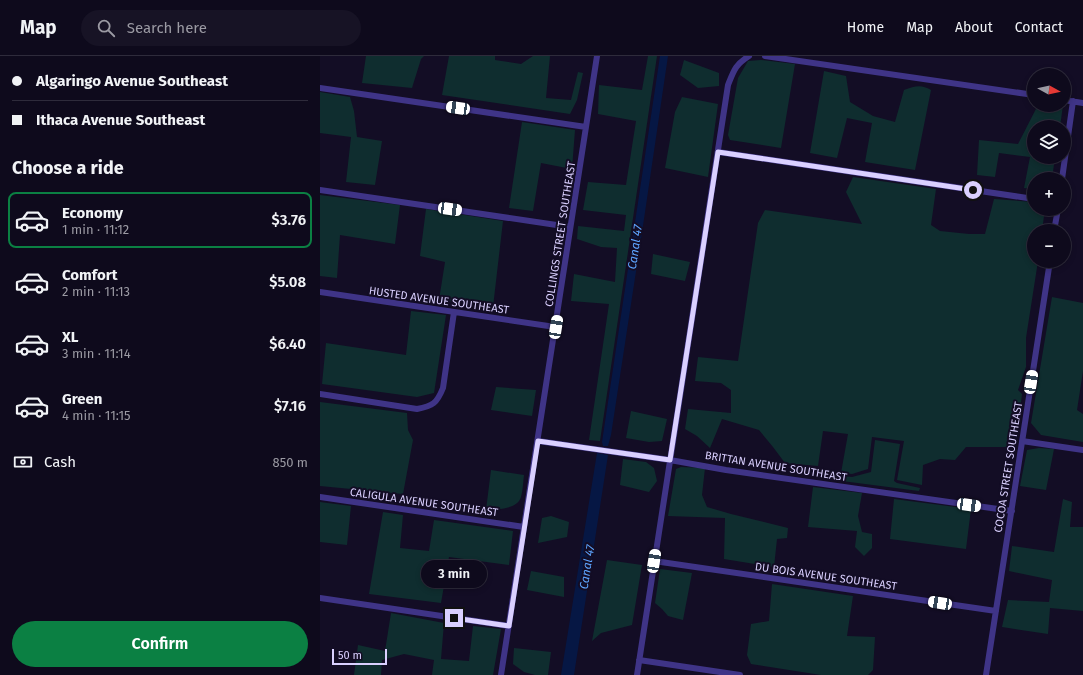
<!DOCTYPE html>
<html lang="en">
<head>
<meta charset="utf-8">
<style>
  :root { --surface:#0e0a1c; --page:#171325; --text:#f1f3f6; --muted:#9b9aa3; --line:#2e2b3b; --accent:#0b8043 }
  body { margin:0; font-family:"Fira Sans",sans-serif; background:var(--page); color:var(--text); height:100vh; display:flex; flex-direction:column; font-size:15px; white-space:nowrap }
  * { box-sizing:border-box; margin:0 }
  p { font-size:13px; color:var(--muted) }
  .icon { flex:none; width:22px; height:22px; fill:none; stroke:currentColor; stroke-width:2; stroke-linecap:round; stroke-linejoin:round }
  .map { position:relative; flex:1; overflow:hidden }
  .sheet { display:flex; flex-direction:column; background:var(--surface); width:320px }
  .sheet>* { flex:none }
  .guide { display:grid; align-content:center; height:88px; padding:0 12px; background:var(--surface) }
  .needle { width:26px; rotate:98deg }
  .buttons { position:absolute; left:707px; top:12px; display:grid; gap:8px }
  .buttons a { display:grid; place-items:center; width:44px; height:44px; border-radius:50%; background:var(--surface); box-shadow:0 2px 6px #0003,0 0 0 1px var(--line); font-size:20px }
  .scale { position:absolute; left:12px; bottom:10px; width:55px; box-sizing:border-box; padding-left:4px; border:2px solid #dad0ff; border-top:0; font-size:11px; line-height:14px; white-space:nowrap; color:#dad0ff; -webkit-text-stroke:3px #130d25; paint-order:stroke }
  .end { position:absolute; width:18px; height:18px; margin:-9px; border:5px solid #dad0ff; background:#111; box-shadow:0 0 0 2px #111 }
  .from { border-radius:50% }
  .bubble { position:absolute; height:28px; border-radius:14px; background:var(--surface); box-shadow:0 2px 6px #0003,0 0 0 1px var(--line); font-size:13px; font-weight:600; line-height:28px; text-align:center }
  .car { position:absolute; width:12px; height:24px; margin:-12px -6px; border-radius:5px; box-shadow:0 0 3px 1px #0007; background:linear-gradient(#fff 24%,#345 0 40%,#fff 0 76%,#345 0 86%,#fff 0) }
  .guide b { display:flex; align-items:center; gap:14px; height:38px; font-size:15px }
  .guide b+b { border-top:1px solid var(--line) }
  .guide i { width:10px; height:10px; background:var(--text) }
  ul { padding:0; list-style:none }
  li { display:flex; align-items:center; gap:12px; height:56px; margin:0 8px 6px; padding:0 4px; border:2px solid transparent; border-radius:8px }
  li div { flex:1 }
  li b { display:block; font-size:15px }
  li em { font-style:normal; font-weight:600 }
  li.on { border-color:var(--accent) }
  li>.icon { width:36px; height:36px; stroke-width:1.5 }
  h2 { padding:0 12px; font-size:18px; line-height:48px }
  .pay { display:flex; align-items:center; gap:10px; height:44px; padding:0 12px; font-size:15px }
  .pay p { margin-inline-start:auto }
  .action { display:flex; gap:8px; margin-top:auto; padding:8px 12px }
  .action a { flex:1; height:46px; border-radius:24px; background:var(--accent); color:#fff; font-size:16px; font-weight:600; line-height:46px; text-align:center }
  header { display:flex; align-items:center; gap:24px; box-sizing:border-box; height:56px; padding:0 20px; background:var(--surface); border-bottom:1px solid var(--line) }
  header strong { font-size:19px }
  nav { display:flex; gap:22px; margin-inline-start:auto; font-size:14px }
  .search { width:280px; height:36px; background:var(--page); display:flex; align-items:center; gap:10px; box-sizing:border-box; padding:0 14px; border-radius:22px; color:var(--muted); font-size:15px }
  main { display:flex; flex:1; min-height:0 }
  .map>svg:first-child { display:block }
</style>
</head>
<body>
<header>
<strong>Map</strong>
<div class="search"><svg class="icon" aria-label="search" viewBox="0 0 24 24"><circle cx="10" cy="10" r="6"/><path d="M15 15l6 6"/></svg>Search here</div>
<nav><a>Home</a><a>Map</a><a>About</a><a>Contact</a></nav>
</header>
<main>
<section class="sheet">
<div class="guide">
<b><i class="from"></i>Algaringo Avenue Southeast</b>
<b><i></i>Ithaca Avenue Southeast</b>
</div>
<h2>Choose a ride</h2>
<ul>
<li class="on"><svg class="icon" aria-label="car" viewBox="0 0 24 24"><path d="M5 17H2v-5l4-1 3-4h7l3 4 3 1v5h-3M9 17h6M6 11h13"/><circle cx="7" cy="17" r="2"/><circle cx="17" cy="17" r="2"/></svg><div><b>Economy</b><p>1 min · 11:12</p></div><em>$3.76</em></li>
<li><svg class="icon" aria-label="car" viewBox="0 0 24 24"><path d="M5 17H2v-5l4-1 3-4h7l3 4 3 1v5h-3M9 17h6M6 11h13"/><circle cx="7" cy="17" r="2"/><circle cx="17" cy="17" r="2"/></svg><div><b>Comfort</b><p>2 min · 11:13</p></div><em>$5.08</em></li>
<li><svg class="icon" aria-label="car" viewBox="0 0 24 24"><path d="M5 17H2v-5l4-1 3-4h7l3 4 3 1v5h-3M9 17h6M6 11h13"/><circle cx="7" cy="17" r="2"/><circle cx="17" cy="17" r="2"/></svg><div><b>XL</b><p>3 min · 11:14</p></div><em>$6.40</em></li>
<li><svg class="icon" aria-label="car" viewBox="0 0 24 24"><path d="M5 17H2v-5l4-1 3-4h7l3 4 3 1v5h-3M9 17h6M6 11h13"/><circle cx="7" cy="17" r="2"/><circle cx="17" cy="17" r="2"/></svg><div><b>Green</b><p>4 min · 11:15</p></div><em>$7.16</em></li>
</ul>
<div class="pay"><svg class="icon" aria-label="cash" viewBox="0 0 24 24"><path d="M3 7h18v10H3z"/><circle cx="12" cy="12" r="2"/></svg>Cash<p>850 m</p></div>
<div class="action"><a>Confirm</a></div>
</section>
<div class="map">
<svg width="763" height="619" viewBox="0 0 763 619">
  <rect width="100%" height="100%" fill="#130d25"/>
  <path fill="#0f2d2f" d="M46 0H104L101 3 92 32 42 27Z
    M129 0H175V4L201 8 213 0H230L226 42 251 44 258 16 263 17 257 44 250 58 122 39Z
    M328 0H337L280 385 269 384 289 248 251 245 254 218 295 226 297 192 281 191 257 183 258 170 304 175 306 159 263 154 268 126 306 129 316 65 278 58 279 29 322 34Z
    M364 4 399 17V30L378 32 360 19Z
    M441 4 475 8 461 92 410 84 408 79 418 22 428 5Z
    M504 15 526 20 530 46 553 60 575 66 584 34C595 30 601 28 611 34L595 114 545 106 552 67 527 62 517 102 490 97Z
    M0 36 30 41 34 55 37 81 62 85 55 129 26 126 31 81 0 77Z
    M362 41 398 48 388 121 345 112 355 56Z
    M718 49H743L740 71H714V101H735L732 123H714V133L704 132 710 101 679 97 675 121 657 119 659 84 698 88Z
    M202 66 255 74 252 113 221 107 213 155 189 152Z
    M533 121 616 133 611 169 620 175 649 178H665L674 143 714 146V153H725L722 175H714V205H718L706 282V311L698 334 702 338 696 391H646L635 404 620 403 603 409 602 429 577 424 584 385 552 381 548 413 532 418 521 417 528 378 503 375 498 410 465 407 453 391 439 374 402 363 390 392 377 380 365 373 368 353 411 357V334L401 327 375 325 378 301 418 305 438 167 445 154 542 168 526 136Z
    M0 139 80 149 75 188 20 179 17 222 0 220Z
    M106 153 183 165 173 251 119 244 125 206 100 200Z
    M333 198 370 206 365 225 331 218Z
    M732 241 763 247V315L757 354 763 358V386L721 379 711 367Z
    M91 255 126 259 114 337 97 341 2 328 6 287 86 299Z
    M176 331 216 334 212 360 171 354Z
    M0 346 87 357 88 374 93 384 83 438 0 430Z
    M311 355 347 363 342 385 329 386 306 382Z
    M555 384 580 388 574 425 577 427 600 432 599 435 522 425 523 420 532 421 551 416Z
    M719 392 734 393 726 434 700 430 707 394Z
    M303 403 326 406 334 412 337 425 329 436 300 429Z
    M361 411 385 412 382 439 387 451 411 458 468 472 467 482 457 483 454 511 404 503 405 462 348 460 356 413Z
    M171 414 204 419C203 426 203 434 201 441 197 454 177 453 166 454Z
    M493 431 542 437 538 460 542 476 552 478V492L544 500 535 491 537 475 488 471Z
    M574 443 651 453 646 493 570 483Z
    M743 443 752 446 750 471H763V555L730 552 728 578 682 571 688 544 729 546 732 524 689 515 692 490 734 496Z
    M0 446 31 450 27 489 0 486Z
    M63 456 83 459 80 492 109 495 114 464 193 475 189 509 129 501 121 547 49 538Z
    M231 460 249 466 247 481 218 487 222 462Z
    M287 504 322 509 312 569 281 577 272 585Z
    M340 513 372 517 363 564 348 560 342 553 335 547Z
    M211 515 244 521V541L207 534Z
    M452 528 533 540 527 580 555 581 553 614 548 619H501L431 608 427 599 431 568 449 565Z
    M71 557 124 567 121 603 149 605 153 570 181 573 173 619H112L114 604 84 598 62 604 61 619H34L38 589 65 595Z
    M194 592 231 596 228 619H215L204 616 193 608Z"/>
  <path fill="#061744" d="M340 0H348L324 163 291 379 288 390H283L282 386Z
    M277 397 288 399 254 619H241Z"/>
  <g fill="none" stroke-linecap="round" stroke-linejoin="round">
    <path stroke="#3f3487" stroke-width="6" d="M445 0 714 39
      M0 32 266 71
      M744 44 763 47
      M398 96 714 143
      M742 123 753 45
      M0 134 250 171
      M734 175 738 153
      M0 236 235 271
      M0 338 97 353C113 350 117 347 123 332L134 256
      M218 385 350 404 406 414 692 455
      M702 385 763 394
      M0 441 204 471
      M334 505 676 555
      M0 542 189 570
      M319 604 420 619
      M181 619 277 0
      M317 619 408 29C414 14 415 9 429 0
      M666 619 730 205"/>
  </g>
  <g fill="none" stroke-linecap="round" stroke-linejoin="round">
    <path stroke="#dad0ff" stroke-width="5" d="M134 562 189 570 218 385 350 404 398 96 653 134"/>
  </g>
  <g text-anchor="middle" stroke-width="4" stroke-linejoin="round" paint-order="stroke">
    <g font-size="11" fill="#dad0ff" stroke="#130d25">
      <text transform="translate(240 178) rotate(-81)" y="4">COLLINGS STREET SOUTHEAST</text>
      <text transform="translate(119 244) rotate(8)" y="4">HUSTED AVENUE SOUTHEAST</text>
      <text transform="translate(456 410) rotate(9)" y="4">BRITTAN AVENUE SOUTHEAST</text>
      <text transform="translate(688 411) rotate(-81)" y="4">COCOA STREET SOUTHEAST</text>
      <text transform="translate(104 446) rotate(8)" y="4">CALIGULA AVENUE SOUTHEAST</text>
      <text transform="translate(506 520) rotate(8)" y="4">DU BOIS AVENUE SOUTHEAST</text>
    </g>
    <g font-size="12" font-style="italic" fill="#5ea5ff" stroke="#130d25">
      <text transform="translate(315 191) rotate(-82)" y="4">Canal 47</text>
      <text transform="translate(267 511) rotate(-81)" y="4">Canal 47</text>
    </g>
  </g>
</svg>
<div class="buttons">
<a><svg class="needle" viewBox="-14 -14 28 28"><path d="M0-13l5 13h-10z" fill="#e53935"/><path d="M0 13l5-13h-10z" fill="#9b9aa3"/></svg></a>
<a><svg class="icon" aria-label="layers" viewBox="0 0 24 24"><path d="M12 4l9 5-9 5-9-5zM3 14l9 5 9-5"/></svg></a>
<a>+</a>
<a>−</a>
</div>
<div class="scale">50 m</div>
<i class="end from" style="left:653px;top:134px"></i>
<i class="end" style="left:134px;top:562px"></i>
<div class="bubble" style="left:101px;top:504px;width:66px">3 min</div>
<i class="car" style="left:138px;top:52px;rotate:278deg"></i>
<i class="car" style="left:130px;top:153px;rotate:98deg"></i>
<i class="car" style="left:236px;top:271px;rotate:9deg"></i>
<i class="car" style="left:711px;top:326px;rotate:9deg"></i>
<i class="car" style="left:649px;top:449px;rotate:98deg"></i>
<i class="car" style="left:334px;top:505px;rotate:9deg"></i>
<i class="car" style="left:620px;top:547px;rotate:279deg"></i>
</div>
</main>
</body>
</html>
